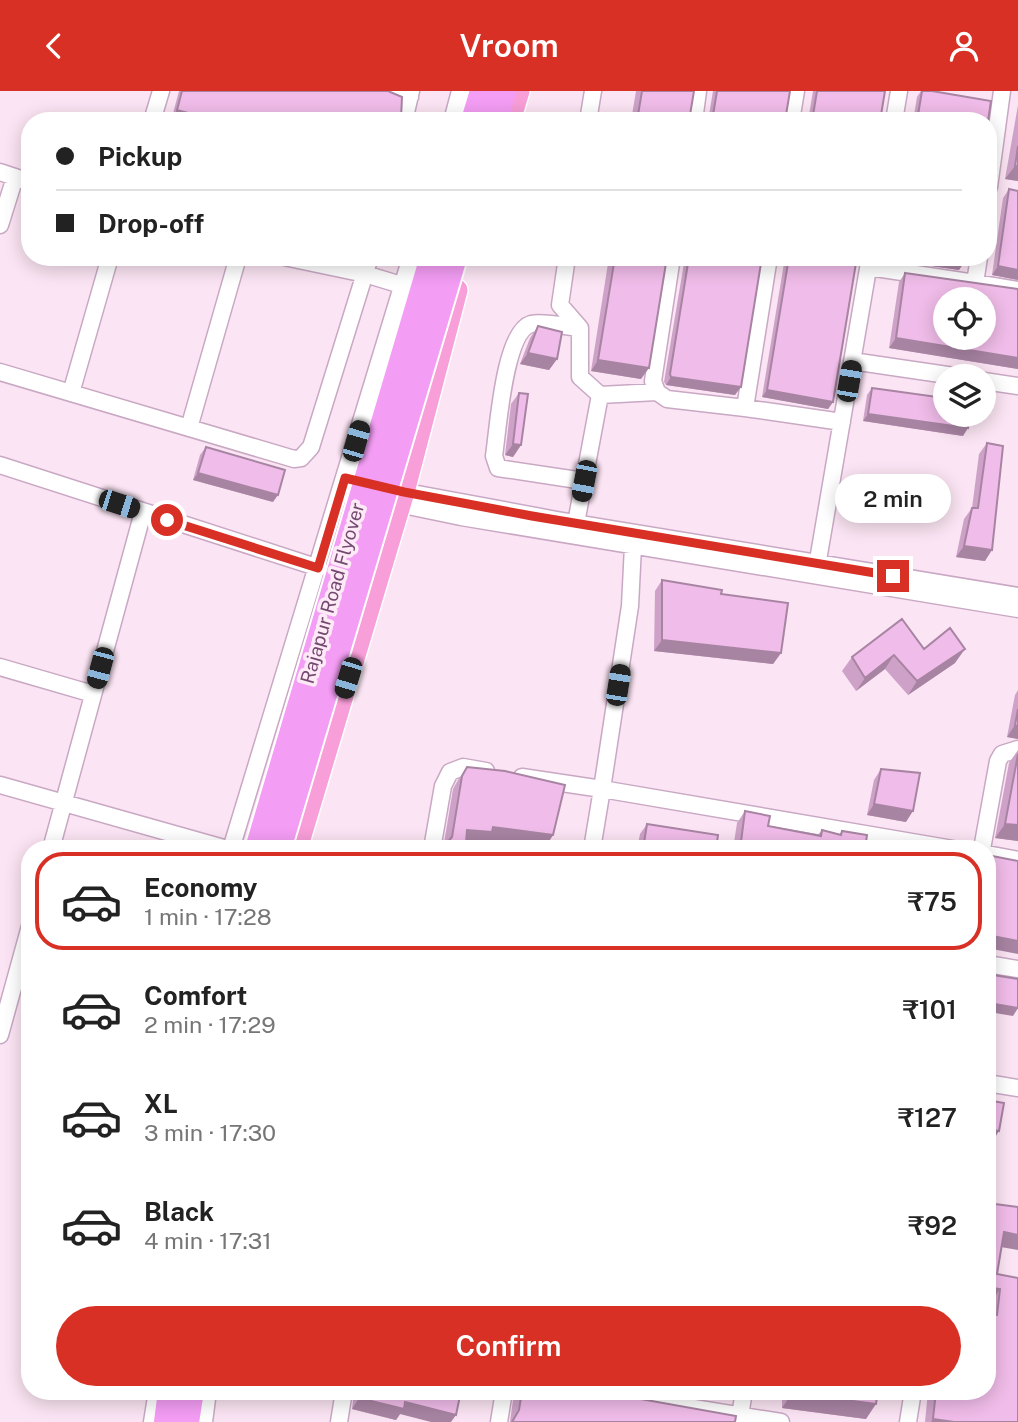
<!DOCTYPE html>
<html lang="en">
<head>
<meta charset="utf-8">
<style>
  :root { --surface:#fff; --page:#f6f6f6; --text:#222; --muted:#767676; --line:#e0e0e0; --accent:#d93025 }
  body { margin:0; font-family:"Public Sans",sans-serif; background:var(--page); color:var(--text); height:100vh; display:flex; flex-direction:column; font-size:26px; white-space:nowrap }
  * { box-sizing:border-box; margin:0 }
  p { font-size:23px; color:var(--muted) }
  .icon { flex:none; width:38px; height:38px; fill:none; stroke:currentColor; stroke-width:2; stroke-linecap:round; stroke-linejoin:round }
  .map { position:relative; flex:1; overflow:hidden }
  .panel { position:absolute; left:21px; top:749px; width:975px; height:560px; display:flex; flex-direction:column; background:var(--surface); border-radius:28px; box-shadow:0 4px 18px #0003 }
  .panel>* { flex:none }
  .top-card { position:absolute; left:21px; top:21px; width:976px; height:154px; border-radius:28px; box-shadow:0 4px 18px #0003; display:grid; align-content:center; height:154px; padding:0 35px; background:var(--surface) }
  .tools { position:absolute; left:933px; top:196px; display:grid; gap:14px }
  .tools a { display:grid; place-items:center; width:63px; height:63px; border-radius:50%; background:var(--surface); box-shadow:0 4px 18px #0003; font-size:35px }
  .end { position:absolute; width:32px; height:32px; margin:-16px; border:9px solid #d93025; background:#fff; box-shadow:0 0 0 4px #fff }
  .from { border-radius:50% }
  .bubble { position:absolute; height:49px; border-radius:24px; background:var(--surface); box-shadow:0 4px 18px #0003; font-size:23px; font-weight:600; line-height:49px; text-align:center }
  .car { position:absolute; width:21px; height:42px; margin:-21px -10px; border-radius:9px; box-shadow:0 0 5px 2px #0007; background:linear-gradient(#222 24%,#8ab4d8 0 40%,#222 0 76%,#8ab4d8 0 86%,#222 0) }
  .top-card b { display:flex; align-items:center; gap:24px; height:66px; font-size:26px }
  .top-card b+b { border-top:2px solid var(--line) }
  .top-card i { width:18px; height:18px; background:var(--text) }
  ul { padding:12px 0 0; list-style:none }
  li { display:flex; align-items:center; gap:21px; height:98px; margin:0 14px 10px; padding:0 21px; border:4px solid transparent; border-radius:28px }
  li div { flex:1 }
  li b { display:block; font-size:26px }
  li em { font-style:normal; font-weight:600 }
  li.on { border-color:var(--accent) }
  li>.icon { width:63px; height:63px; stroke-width:1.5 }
  .button { display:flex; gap:14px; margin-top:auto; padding:14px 35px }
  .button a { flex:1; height:80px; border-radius:42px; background:var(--accent); color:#fff; font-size:28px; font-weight:600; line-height:80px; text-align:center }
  header { display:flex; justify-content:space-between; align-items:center; height:91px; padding:0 35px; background:var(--accent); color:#fff; font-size:32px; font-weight:600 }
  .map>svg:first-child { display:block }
</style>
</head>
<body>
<header><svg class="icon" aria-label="back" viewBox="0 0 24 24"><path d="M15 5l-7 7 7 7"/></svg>Vroom<svg class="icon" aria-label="person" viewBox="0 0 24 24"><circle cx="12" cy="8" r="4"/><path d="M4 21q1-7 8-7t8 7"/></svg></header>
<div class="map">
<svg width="1018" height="1331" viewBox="0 0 1018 1331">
  <rect width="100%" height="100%" fill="#fbe4f3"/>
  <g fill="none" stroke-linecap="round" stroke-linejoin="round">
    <g stroke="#c9a8c4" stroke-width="19">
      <path id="minor" d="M390 0 410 6
        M152 30 161 0
        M404 30 411 0
        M452 30 460 0
        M588 30 593 0
        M694 30 698 0
        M791 30 796 0
        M894 30 899 0
        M0 81 30 91
        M989 96 1002 0
        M0 134 15 86
        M284 166 365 183 411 197
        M567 166 560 214 580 237V286L600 304 576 432
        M672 166 653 290 657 301 667 308 745 317
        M769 166 745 317 842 331
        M979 166 975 192 1018 199
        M869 176 975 192
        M580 237C567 236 545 230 531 233 504 241 498 339 494 365L498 377 584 390
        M852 270 954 285
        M0 281 294 368 301 367 311 356 370 166
        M984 290 1018 295
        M71 302 110 166
        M600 304 657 301
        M189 337 238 166
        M0 374 319 477
        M345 387 374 394
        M396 399 557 429 1018 505
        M341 401 461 426 1018 518
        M816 481 870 166
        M0 576 93 603
        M522 686 602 698 630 515 633 455
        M0 694 227 758
        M51 758 143 421
        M231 758 411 166
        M432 758 443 695 450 681 463 676 486 680
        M592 758 602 698 953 758
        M982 758 998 670 1002 663 1018 658
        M987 763 1018 769
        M987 873 1018 878
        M0 944 30 835
        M987 992 1018 997
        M589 1300 781 1331
        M152 1331 157 1300
        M204 1331 208 1300
        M339 1331 344 1300
        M499 1331 504 1300
        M739 1331 744 1300
        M908 1331 913 1300"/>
    </g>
    <g stroke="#fff" stroke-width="24">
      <path id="major" d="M510 30 519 0
        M297 758 404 401 457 199"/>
    </g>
    <g stroke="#fff" stroke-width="28">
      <path id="highway" d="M473 30 482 0
        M495 30 504 0
        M166 1331 170 1300
        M187 1331 192 1300"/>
    </g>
    <use href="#minor" stroke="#fff" stroke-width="16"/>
    <use href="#major" stroke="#f89ed8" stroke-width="21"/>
    <use href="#highway" stroke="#f39df4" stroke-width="24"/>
    <g stroke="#fff" stroke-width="28" stroke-linecap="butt">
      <path id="highway-bridge" d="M257 758 432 166
        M279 758 455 166"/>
    </g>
    <use href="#highway-bridge" stroke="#f39df4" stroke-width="24"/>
  </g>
  <path fill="#cea2c8" d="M179 0H388L172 26Z
    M636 0H694L689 30H631Z
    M713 0H790L785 30H708Z
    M813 0H885L880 30H808Z
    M921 0H932L988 30H913L917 6Z
    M1018 14V90L1005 88Z
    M1009 98 1018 189 992 184 1003 107Z
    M609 166H667L641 288 591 280Z
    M685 166H762L735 304 666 294 664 291Z
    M785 166H857L833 311 828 318 762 306Z
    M933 166H965L959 179 931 175Z
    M905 182 1018 198V278L889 257 899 191Z
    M538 235 557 268 549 279 520 273 530 247Z
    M872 297 963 345 863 330 867 304Z
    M519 302 521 354 513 366 505 364 511 313Z
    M987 352 985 470 956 466 964 428 972 417 979 363Z
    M206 356 273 411 193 389 200 364Z
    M662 489 721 503 781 562 773 573 654 560 655 500Z
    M924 558 955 572 908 604 885 578 856 600 842 580 852 566Z
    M1018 599V648L1007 646 1015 604Z
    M1018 659V750L995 747 1009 672Z
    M467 676 553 744 544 758 486 750 482 754 488 758H443L453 698 458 689Z
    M881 678 906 731 867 724 874 689Z
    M745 720 768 735 817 745 822 739 840 743 842 740 865 758H733L737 732Z
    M647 733 716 758H637L640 743Z
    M987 1107 1002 1156 997 1183 1018 1187V1331H925L928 1300H987L989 1223 991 1212 987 1211Z
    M354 1300H461L400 1323 396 1329 352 1318Z
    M519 1300H596L735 1331H510L513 1309Z
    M782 1300H878L866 1328 782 1317Z"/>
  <path fill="#a884a3" d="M177 19 217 30H185L172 26Z
    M1015 75H1018V90L1005 88Z
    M937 167 964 172 959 179 931 175Z
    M998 175 1018 179V189L992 184Z
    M896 247 1018 267V278L889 257Z
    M528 262 557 268 549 279 520 273Z
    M598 269 649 277 641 288 591 280Z
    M671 286 741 296 735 304 666 294Z
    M767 299 833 311 828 318 762 306Z
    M868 323 968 337 963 345 863 330Z
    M513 353 521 354 513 366 505 364Z
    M198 382 278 404 273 411 193 389Z
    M964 455 992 459 985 470 956 466Z
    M662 549 781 562 773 573 654 560Z
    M965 558 955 572 908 604 917 590Z
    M894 564 885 578 856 600 865 587Z
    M1015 634 1018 635V648L1007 646Z
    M874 713 913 720 906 731 867 724Z
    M1005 733 1018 734V750L995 747Z
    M493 736 553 744 544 758 486 750 482 754 458 753 467 739Z
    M987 844 1018 850V863L987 857Z
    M994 913 1018 917 1013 925 989 921Z
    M987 1038 999 1040 994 1048 987 1046Z
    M1004 1141 1018 1144V1159L995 1155Z
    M987 1196 1000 1198 991 1212 987 1211Z
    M684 1300H722L717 1307 682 1303Z
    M792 1302 876 1313 866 1328 782 1317Z
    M359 1307 405 1311 456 1324 451 1331H431L400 1323 396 1329 352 1318Z
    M933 1328 954 1331H931Z"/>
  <path fill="#f0bce9" stroke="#a884a3" stroke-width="2" fill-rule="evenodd" d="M182 0H388L402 6 401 28V30H217L177 19Z
    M642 0H694L689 30H637Z
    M717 0H790L785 30H712Z
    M817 0H885L880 30H812Z
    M922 0H932L991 10 988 30H917Z
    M1018 55V75H1015Z
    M1009 98 1018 100V179L998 175Z
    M615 166H667L649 277 598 269Z
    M689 166H762L741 296 671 286 670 283Z
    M789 166H857L833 311 767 299Z
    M937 166H965L964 172 937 167Z
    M905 182 1018 198V267L896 247ZM945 208H984V247H945Z
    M538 235 562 241 557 268 528 262Z
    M872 297 945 307V324H970L968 337 868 323Z
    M519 302 528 303 521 354 513 353Z
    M987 352 1003 355 992 459 964 455 972 417H978Z
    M206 356 285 379 278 404 198 382Z
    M662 489 722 499 721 503 788 512 781 562 662 549Z
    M902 528 924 558 950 537 965 558 917 590 894 564 865 587 852 566Z
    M1018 618V635L1015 634Z
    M1018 663V734L1005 733Z
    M467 676 505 680 565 694 553 744 493 736 492 741 467 739 466 752 489 755 488 758H444L445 754 452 746 462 685Z
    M881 678 920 682 913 720 874 713Z
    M745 720 770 725 768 735 821 745 822 739 841 744 842 740 867 744 865 758H740Z
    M647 733 718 744 716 758H643Z
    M987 764 1018 770V850L987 844Z
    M987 883 1018 888V917L994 913 987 955Z
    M987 1009 1004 1012 999 1040 987 1038Z
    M987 1107 995 1113 1018 1116V1144L1004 1141 997 1183 1018 1187V1331H954L933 1328 936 1300H987V1223L997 1224 1000 1198 987 1196Z
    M361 1300H461L456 1324 405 1311 404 1318 359 1307Z
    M522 1300H596L736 1325 735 1331H512L519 1319Z
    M792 1300H878L876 1313 792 1302Z"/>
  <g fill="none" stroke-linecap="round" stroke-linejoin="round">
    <path stroke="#d93025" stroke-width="9" d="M167 429 318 477 345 387 404 401 532 425 893 485"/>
  </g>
  <g text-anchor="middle" stroke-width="7" stroke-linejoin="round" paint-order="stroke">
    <g font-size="19" fill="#734a6f" stroke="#feeaf7">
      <text transform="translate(332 502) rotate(-74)" y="7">Rajapur Road Flyover</text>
    </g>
  </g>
</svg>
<div class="tools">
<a><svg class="icon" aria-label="locate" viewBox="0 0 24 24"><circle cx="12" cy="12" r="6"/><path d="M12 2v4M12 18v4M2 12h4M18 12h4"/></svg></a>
<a><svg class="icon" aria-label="layers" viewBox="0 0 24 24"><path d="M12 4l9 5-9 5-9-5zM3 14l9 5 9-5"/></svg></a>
</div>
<i class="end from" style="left:167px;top:429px"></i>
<i class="end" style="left:893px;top:485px"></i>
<div class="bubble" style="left:835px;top:383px;width:116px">2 min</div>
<i class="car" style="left:849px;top:290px;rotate:10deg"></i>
<i class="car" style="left:356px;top:350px;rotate:16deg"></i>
<i class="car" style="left:584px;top:390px;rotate:191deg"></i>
<i class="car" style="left:119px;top:413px;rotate:108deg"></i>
<i class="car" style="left:100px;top:577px;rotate:195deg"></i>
<i class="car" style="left:348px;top:587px;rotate:197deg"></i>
<i class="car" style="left:618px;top:594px;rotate:9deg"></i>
<div class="top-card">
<b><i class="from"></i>Pickup</b>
<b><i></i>Drop-off</b>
</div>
<section class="panel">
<ul>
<li class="on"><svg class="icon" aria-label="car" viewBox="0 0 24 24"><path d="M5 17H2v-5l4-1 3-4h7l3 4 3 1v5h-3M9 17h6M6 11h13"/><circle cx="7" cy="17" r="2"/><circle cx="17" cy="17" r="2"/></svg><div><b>Economy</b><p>1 min · 17:28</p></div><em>₹75</em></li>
<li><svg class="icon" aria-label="car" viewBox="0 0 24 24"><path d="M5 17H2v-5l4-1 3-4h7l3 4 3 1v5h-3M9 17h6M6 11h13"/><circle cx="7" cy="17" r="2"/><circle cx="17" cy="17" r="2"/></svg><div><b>Comfort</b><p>2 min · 17:29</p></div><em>₹101</em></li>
<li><svg class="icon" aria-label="car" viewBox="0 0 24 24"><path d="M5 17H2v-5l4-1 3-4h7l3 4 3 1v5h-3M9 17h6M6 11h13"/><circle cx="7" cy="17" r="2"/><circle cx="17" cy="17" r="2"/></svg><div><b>XL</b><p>3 min · 17:30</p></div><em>₹127</em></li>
<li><svg class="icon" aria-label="car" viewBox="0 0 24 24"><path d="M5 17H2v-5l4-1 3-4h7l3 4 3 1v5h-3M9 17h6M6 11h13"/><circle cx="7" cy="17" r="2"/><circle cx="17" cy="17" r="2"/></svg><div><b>Black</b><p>4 min · 17:31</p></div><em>₹92</em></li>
</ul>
<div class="button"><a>Confirm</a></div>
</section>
</div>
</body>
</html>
